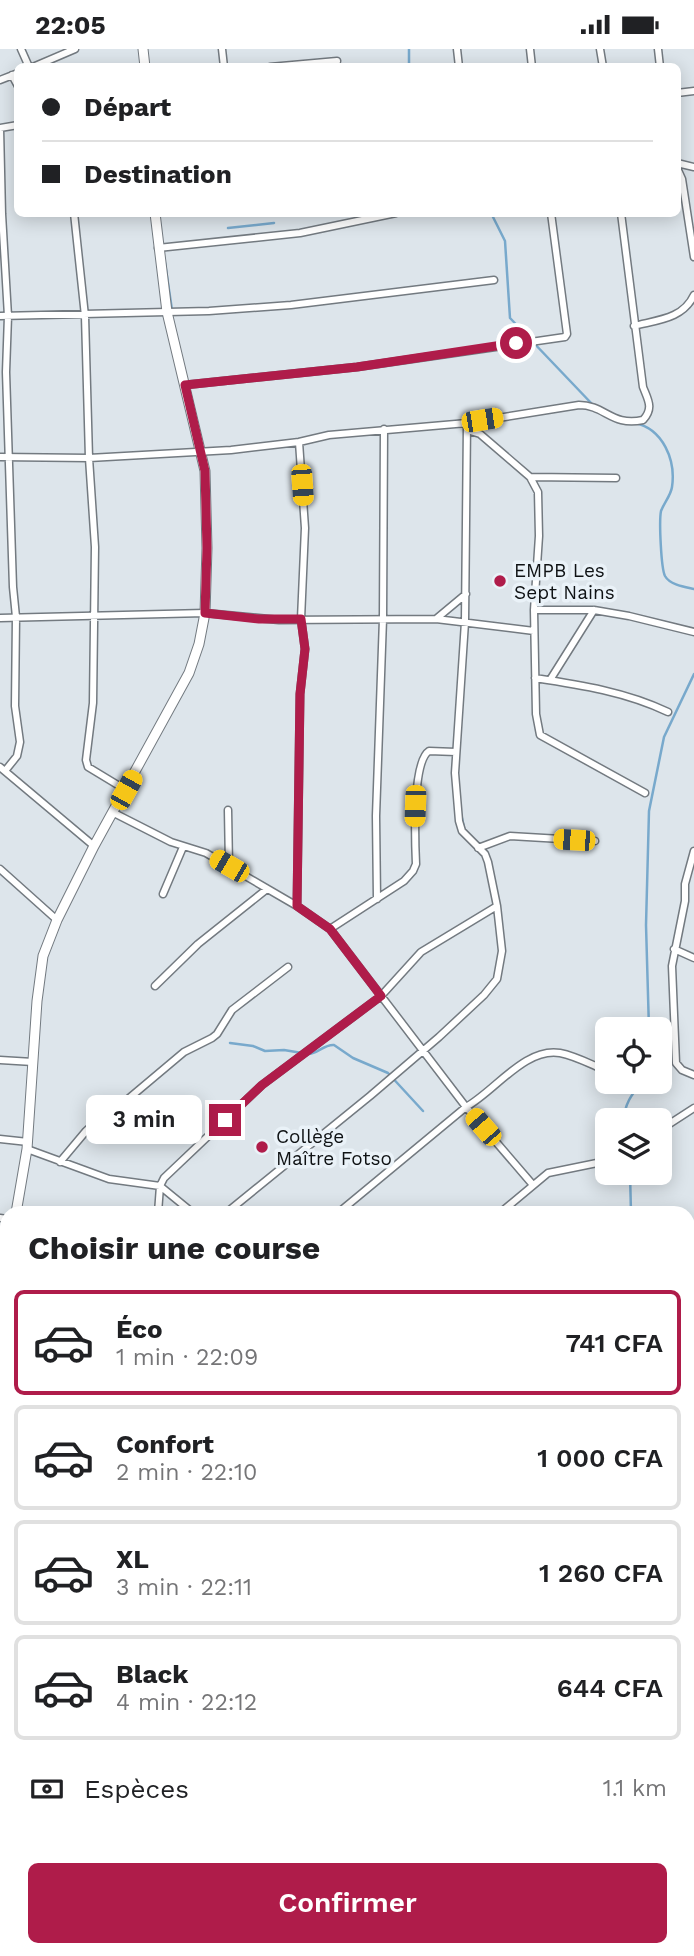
<!DOCTYPE html>
<html lang="fr">
<head>
<meta charset="utf-8">
<style>
  :root { --surface:#fff; --page:#f6f6f6; --text:#202124; --muted:#757577; --line:#e0e0e0; --accent:#af1c4a }
  body { margin:0; font-family:"Work Sans",sans-serif; background:var(--page); color:var(--text); height:100vh; display:flex; flex-direction:column; font-size:26px; white-space:nowrap }
  * { box-sizing:border-box; margin:0 }
  p { font-size:23px; color:var(--muted) }
  .icon { flex:none; width:38px; height:38px; fill:none; stroke:currentColor; stroke-width:2; stroke-linecap:round; stroke-linejoin:round }
  .map { position:relative; flex:1; overflow:hidden }
  .side { position:absolute; left:0px; top:1157px; width:695px; height:751px; display:flex; flex-direction:column; background:var(--surface); border-radius:21px 21px 0 0; box-shadow:0 4px 18px #0003 }
  .side>* { flex:none }
  .banner { position:absolute; left:14px; top:14px; width:667px; height:154px; border-radius:10px; box-shadow:0 4px 18px #0003; display:grid; align-content:center; height:154px; padding:0 28px; background:var(--surface) }
  .controls { position:absolute; left:595px; top:968px; display:grid; gap:14px }
  .controls a { display:grid; place-items:center; width:77px; height:77px; border-radius:10px; background:var(--surface); box-shadow:0 4px 18px #0003; font-size:35px }
  .end { position:absolute; width:32px; height:32px; margin:-16px; border:9px solid #af1c4a; background:#fff; box-shadow:0 0 0 4px #fff }
  .from { border-radius:50% }
  .bubble { position:absolute; height:49px; border-radius:10px; background:var(--surface); box-shadow:0 4px 18px #0003; font-size:23px; font-weight:600; line-height:49px; text-align:center }
  .car { position:absolute; width:21px; height:42px; margin:-21px -10px; border-radius:9px; box-shadow:0 0 5px 2px #0007; background:linear-gradient(#f5c518 24%,#345 0 40%,#f5c518 0 76%,#345 0 86%,#f5c518 0) }
  .banner b { display:flex; align-items:center; gap:24px; height:66px; font-size:26px }
  .banner b+b { border-top:2px solid var(--line) }
  .banner i { width:18px; height:18px; background:var(--text) }
  ul { padding:0; list-style:none }
  li { display:flex; align-items:center; gap:21px; height:105px; margin:0 14px 10px; padding:0 14px; border:4px solid var(--line); border-radius:10px }
  li div { flex:1 }
  li b { display:block; font-size:26px }
  li em { font-style:normal; font-weight:600 }
  li.selected { border-color:var(--accent) }
  li>.icon { width:63px; height:63px; stroke-width:1.5 }
  h2 { padding:0 28px; font-size:32px; line-height:84px }
  .pay { display:flex; align-items:center; gap:18px; height:77px; padding:0 28px; font-size:26px }
  .pay p { margin-inline-start:auto }
  .action { display:flex; gap:14px; margin-top:auto; padding:14px 28px }
  .action a { flex:1; height:80px; border-radius:10px; background:var(--accent); color:#fff; font-size:28px; font-weight:600; line-height:80px; text-align:center }
  .status { display:flex; justify-content:space-between; align-items:center; height:49px; padding:0 35px; background:var(--surface); direction:ltr }
  .status svg { height:19px; fill:currentColor }
  .map>svg:first-child { display:block }
</style>
</head>
<body>
<div class="status"><b>22:05</b><svg viewBox="0 0 49 12"><path d="M0 12V9h3v3zM5 12V6h3v6zM10 12V3h3v9zM15 12V0h3v12zM26 1h20v11H26zM47 4h2v5h-2z"/></svg></div>
<div class="map">
<svg width="694" height="1907" viewBox="0 0 694 1907">
  <rect width="100%" height="100%" fill="#dde5eb"/>
  <path fill="#a3c5dd" d="M0 1509H7V1600L0 1594Z"/>
  <g fill="none" stroke-linecap="round" stroke-linejoin="round">
    <path stroke="#78a9cc" stroke-width="2.5" d="M409 18V0
      M491 164 505 192 510 269 593 356
      M228 179 274 174
      M165 214 172 261
      M635 374C663 380 676 411 672 438 671 446 664 454 661 462 659 472 661 519 665 527 670 536 685 538 694 540
      M462 769 464 779
      M649 980 646 876 649 762 664 688 694 625
      M230 994 253 997 265 1002 284 1001 302 1004
      M308 1005C318 1005 324 995 334 996L353 1009 388 1024 423 1062
      M624 1071C624 1055 633 1044 642 1032
      M630 1124 631 1164
      M688 1463 694 1486
      M2 1883 7 1890"/>
    <g stroke="#737a80" stroke-width="9">
      <path id="minor" d="M21 0 29 18
        M222 0 224 18
        M457 0 459 18
        M530 0 532 18
        M600 0 603 18
        M658 0 660 18
        M33 18 75 0
        M270 18 337 12
        M12 26 18 37
        M0 31 18 24
        M677 44 694 42
        M0 79 2 165 8 267 6 323 13 538 16 568 15 657 20 693 17 707 5 722
        M0 79 18 76
        M677 114 694 118
        M677 119 682 130 694 208
        M74 164 85 267 89 409 95 498 93 654 86 711 88 718 126 741
        M158 199 300 184 396 164
        M0 267 209 262 291 256 494 231
        M634 277C657 271 683 270 694 246
        M185 336 357 318 565 288 567 285 551 164
        M467 381 480 385 530 428 538 443 539 487 534 561 536 665 540 686 645 744
        M0 408 89 409 231 401 299 393 329 386 467 374 579 356C605 356 612 378 643 371 654 359 648 351 643 338L621 164
        M530 428 616 429
        M534 561H594L629 567 694 583
        M0 569 205 564 279 571 436 570 534 582
        M436 570 466 545
        M535 629C581 636 626 643 668 663
        M550 631 594 561
        M0 718 94 797
        M228 761 229 817
        M114 764 171 793 206 804 297 857 330 880 466 1058 533 1136
        M478 799 510 787 595 792
        M694 802 685 835V852L672 917 676 1014 682 1021 694 1026
        M0 820 57 871
        M163 845 183 798
        M377 850 376 767 383 570 384 380
        M297 857 300 645 305 600 301 570 305 479 299 393
        M330 880 404 832 413 822 416 815C415 794 412 713 429 702L456 703
        M674 900 694 909
        M155 937 198 895 267 840
        M0 1011 33 1013
        M660 1081 694 1059
        M0 1090 28 1093
        M27 1100 109 1130 160 1137 193 1164
        M60 1113 86 1082 99 1070 115 1061 184 1003 212 989 217 985 232 961 288 918
        M158 1164 160 1137 164 1129 262 1036 381 947 421 903 497 857
        M226 1164 370 1047 439 988 484 946 497 930 502 902 497 857 488 813 485 805 462 782 459 772 455 724 465 573 467 374
        M338 1164 466 1058C495 1042 525 998 560 1004 576 1007 592 1016 607 1022
        M500 1164 548 1124 597 1114 607 1109
        M0 1169 7 1170
        M0 1200 7 1197
        M688 1201 694 1200
        M0 1337 7 1354
        M0 1376 7 1369
        M0 1484H7
        M688 1569 694 1563
        M0 1601 7 1606
        M688 1641 694 1648
        M0 1698 7 1697
        M688 1713 694 1706
        M688 1718 694 1724
        M0 1760H7
        M688 1794 694 1801
        M688 1892 694 1885
        M62 1900 76 1907
        M444 1900 451 1907
        M631 1900 638 1907
        M0 1905 7 1900
        M363 1907 370 1900
        M512 1907 519 1900
        M594 1907 600 1900
        M672 1907 679 1900"/>
    </g>
    <g stroke="#737a80" stroke-width="11">
      <path id="secondary" d="M143 0 145 18
        M16 1164 27 1100 37 952 43 907 57 871 94 797 189 624 199 595 205 564 207 499 205 422 167 263 155 164
        M216 1900 230 1907"/>
    </g>
    <use href="#minor" stroke="#fff" stroke-width="6"/>
    <use href="#secondary" stroke="#fff" stroke-width="9"/>
  </g>
  <g fill="none" stroke-linecap="round" stroke-linejoin="round">
    <path stroke="#af1c4a" stroke-width="9" d="M225 1071 262 1036 381 947 330 880 297 857 300 645 305 600 301 570H259L205 564 207 499 205 422 185 336 357 318 516 294"/>
  </g>
  <g fill="#af1c4a" stroke="#eaf2f8" stroke-width="2.5">
    <circle cx="500" cy="532" r="7"/>
    <circle cx="262" cy="1098" r="7"/>
  </g>
  <g text-anchor="middle" stroke-width="7" stroke-linejoin="round" paint-order="stroke">
    <g font-size="19" fill="#0f1214" stroke="#eaf2f8" text-anchor="start">
      <text x="514" y="528">EMPB Les<tspan x="514" dy="22">Sept Nains</tspan></text>
      <text x="276" y="1094">Collège<tspan x="276" dy="22">Maître Fotso</tspan></text>
    </g>
  </g>
</svg>
<div class="controls">
<a><svg class="icon" aria-label="locate" viewBox="0 0 24 24"><circle cx="12" cy="12" r="6"/><path d="M12 2v4M12 18v4M2 12h4M18 12h4"/></svg></a>
<a><svg class="icon" aria-label="layers" viewBox="0 0 24 24"><path d="M12 4l9 5-9 5-9-5zM3 14l9 5 9-5"/></svg></a>
</div>
<i class="end from" style="left:516px;top:294px"></i>
<i class="end" style="left:225px;top:1071px"></i>
<div class="bubble" style="left:86px;top:1046px;width:116px">3 min</div>
<i class="car" style="left:482px;top:371px;rotate:81deg"></i>
<i class="car" style="left:302px;top:436px;rotate:176deg"></i>
<i class="car" style="left:126px;top:741px;rotate:29deg"></i>
<i class="car" style="left:415px;top:757px;rotate:182deg"></i>
<i class="car" style="left:574px;top:791px;rotate:273deg"></i>
<i class="car" style="left:229px;top:817px;rotate:300deg"></i>
<i class="car" style="left:483px;top:1078px;rotate:319deg"></i>
<div class="banner">
<b><i class="from"></i>Départ</b>
<b><i></i>Destination</b>
</div>
<section class="side">
<h2>Choisir une course</h2>
<ul>
<li class="selected"><svg class="icon" aria-label="car" viewBox="0 0 24 24"><path d="M5 17H2v-5l4-1 3-4h7l3 4 3 1v5h-3M9 17h6M6 11h13"/><circle cx="7" cy="17" r="2"/><circle cx="17" cy="17" r="2"/></svg><div><b>Éco</b><p>1 min · 22:09</p></div><em>741 CFA</em></li>
<li><svg class="icon" aria-label="car" viewBox="0 0 24 24"><path d="M5 17H2v-5l4-1 3-4h7l3 4 3 1v5h-3M9 17h6M6 11h13"/><circle cx="7" cy="17" r="2"/><circle cx="17" cy="17" r="2"/></svg><div><b>Confort</b><p>2 min · 22:10</p></div><em>1 000 CFA</em></li>
<li><svg class="icon" aria-label="car" viewBox="0 0 24 24"><path d="M5 17H2v-5l4-1 3-4h7l3 4 3 1v5h-3M9 17h6M6 11h13"/><circle cx="7" cy="17" r="2"/><circle cx="17" cy="17" r="2"/></svg><div><b>XL</b><p>3 min · 22:11</p></div><em>1 260 CFA</em></li>
<li><svg class="icon" aria-label="car" viewBox="0 0 24 24"><path d="M5 17H2v-5l4-1 3-4h7l3 4 3 1v5h-3M9 17h6M6 11h13"/><circle cx="7" cy="17" r="2"/><circle cx="17" cy="17" r="2"/></svg><div><b>Black</b><p>4 min · 22:12</p></div><em>644 CFA</em></li>
</ul>
<div class="pay"><svg class="icon" aria-label="cash" viewBox="0 0 24 24"><path d="M3 7h18v10H3z"/><circle cx="12" cy="12" r="2"/></svg>Espèces<p>1.1 km</p></div>
<div class="action"><a>Confirmer</a></div>
</section>
</div>
</body>
</html>
